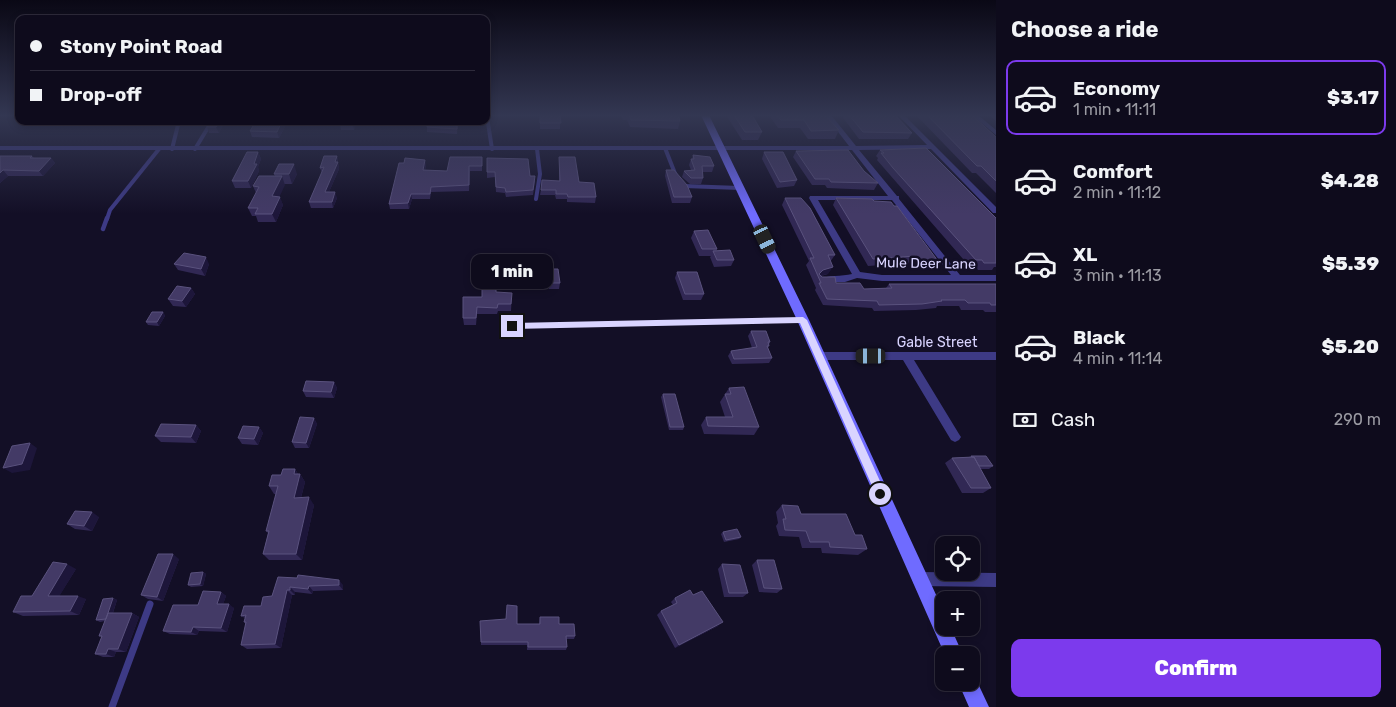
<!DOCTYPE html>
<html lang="en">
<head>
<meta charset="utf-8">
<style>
  :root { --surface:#0e0b1c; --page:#171425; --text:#f1f3f6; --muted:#9b9ba3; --line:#2e2b3b; --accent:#7c3aed }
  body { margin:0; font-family:Rubik,sans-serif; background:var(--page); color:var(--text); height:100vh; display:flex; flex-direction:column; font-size:19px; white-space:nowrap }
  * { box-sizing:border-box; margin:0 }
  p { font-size:16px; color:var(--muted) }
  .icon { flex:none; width:28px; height:28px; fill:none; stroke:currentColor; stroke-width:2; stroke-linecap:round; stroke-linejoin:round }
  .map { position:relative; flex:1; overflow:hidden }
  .side { display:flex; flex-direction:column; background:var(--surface); width:400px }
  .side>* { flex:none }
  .top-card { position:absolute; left:15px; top:15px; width:475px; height:110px; border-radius:10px; box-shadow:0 2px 8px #0003,0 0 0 1px var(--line); display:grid; align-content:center; height:110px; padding:0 15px; background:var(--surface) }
  .controls { position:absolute; left:935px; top:536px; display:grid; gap:10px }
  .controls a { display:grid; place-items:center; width:45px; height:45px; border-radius:10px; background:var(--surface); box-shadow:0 2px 8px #0003,0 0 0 1px var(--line); font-size:25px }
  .end { position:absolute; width:22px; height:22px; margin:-11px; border:6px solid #d9d4ff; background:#111; box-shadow:0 0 0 2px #111 }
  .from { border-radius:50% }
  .bubble { position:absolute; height:35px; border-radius:10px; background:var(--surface); box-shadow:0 2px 8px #0003,0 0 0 1px var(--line); font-size:16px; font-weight:800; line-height:35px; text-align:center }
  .car { position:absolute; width:15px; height:30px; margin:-15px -8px; border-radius:6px; box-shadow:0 0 4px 1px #0007; background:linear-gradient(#222 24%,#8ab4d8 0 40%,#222 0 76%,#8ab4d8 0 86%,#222 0) }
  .top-card b { display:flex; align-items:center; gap:18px; height:48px; font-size:19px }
  .top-card b+b { border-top:1px solid var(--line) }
  .top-card i { width:12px; height:12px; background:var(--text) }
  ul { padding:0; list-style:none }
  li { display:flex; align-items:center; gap:15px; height:75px; margin:0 10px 8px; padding:0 5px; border:2px solid transparent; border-radius:10px }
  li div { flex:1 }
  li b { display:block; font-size:19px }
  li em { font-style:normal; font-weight:800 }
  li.current { border-color:var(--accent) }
  li>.icon { width:45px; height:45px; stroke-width:1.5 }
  h2 { padding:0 15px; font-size:22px; line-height:60px }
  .pay { display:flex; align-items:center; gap:12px; height:55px; padding:0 15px; font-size:19px }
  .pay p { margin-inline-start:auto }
  .action { display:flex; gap:10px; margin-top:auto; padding:10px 15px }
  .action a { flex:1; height:58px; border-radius:10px; background:var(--accent); color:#fff; font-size:20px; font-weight:800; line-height:58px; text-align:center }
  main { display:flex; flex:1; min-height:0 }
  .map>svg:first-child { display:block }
</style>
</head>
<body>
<main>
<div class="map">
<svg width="996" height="707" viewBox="0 0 996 707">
  <rect width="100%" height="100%" fill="#130f26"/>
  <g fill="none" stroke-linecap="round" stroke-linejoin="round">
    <path stroke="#3d3a85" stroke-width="4" d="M476 121 488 123 492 149
      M665 148 676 176
      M172 149 179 121
      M195 149 212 121
      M684 186 740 188
      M536 199 540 174 537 149
      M107 219 110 210 159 149"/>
    <path stroke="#3d3a85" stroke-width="4.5" d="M103 229 107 218
      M512 326 802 320"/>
    <path stroke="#3d3a85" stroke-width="7" d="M112 707 150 604"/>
    <path fill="#3d3a85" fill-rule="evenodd" d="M825 115H831L856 146 927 145 898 115H904L996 207V213H993L931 149 859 150 897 196H899V199L960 275H996V281H882L857 278 845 282H821L820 280C827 274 842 277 852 274L809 198 810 196H888L852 150H0V146H849ZM818 200H892L951 275H882L860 272Z
      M972 115H978L996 130V135Z
      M819 352H996V360H914L959 434 961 437 959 440 955 442 951 440 903 360H819L815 359 814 356 815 353Z
      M919 572 996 573V587L919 586 914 584 912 579 914 574Z"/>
    <path fill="#6f6bff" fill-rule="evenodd" d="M701 115H709L809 320 944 612V628H951L963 655H945L797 320Z
      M971 674 974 675 989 707H969L958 682H971Z"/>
  </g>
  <path fill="#312854" d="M540 115H560V129H540Z
    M621 115H678L680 121 678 129 630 127 627 120H623Z
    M726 115H752L762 132 758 140H742Z
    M769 115H825L839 130 835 139H808L800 128H778Z
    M841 115H895L912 133 908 139H859Z
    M916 115H972L996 137V193L976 173H972Z
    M989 115H996V121Z
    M210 121H225L219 133H209L207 127Z
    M256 121H288L279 138 252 137 250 131Z
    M337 121H357L354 130H341L340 125 341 122Z
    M458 121 457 134 427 132V127Z
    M880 150 996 218V267H994L992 270H978L976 267H970L877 160 878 158 876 156Z
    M796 151 864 171 878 183 874 190 827 188 825 185H812L793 157Z
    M258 152 261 159 258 167 259 171 251 188H235L232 181Z
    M764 152 797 180 794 186 777 188 762 159Z
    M693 155 714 166 712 172H702L703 178 701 184H690L682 177 684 171 691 170 689 165 691 159H692Z
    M0 156H32L34 158H51L55 163 43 176H8L0 183Z
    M337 156 339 169 329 192 337 198 333 208H311L309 202 322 173 320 168Z
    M482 157V171H470L469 191 431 192 430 199H412L409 209H390L389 204 426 165 425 170 447 171Z
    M559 157 579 182 596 197 595 203 567 202V199H556L555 195H540L541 190 559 181Z
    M487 158 530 176 535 181 533 195 506 197 505 193 496 192 495 177 487 178Z
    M666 170 692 197 690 203H672L665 176Z
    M274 174H297L292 184H284L279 197 283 205 276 222H258L256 216H252L248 208 256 193 253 186 275 176Z
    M785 198 835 255 830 262 828 274 821 276 822 277 836 283 864 289 886 288 889 284H996V312H985L983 310H961L959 306H937L936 308 916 310 874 311 872 308 823 305 815 290 816 288 806 265 809 261 782 205Z
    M836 198 874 201 938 261 932 267H915L911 263 868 266 833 205Z
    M694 231 717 249 716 251 734 260 731 266 714 267 710 257 711 256H699L691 238Z
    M174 264H209L205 276 178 270Z
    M548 269 560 283 559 289H549L547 276Z
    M677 272 704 294 701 300H683L675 278Z
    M191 288 195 294 186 307 173 306 168 299Z
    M512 293 511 311H498L497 314H477L476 325H464L463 318 482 297Z
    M163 312 165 316 159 326 148 325 146 322Z
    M751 331 770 342 768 348 772 358 769 363 732 364 728 356 731 351 752 348 748 336Z
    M334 382 337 388 334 398 306 397 303 391Z
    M729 388 759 427 754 435 704 434 701 425 706 417H725L720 402Z
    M663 394 684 427 683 430H669L661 397Z
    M314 418 317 424 309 448H295L292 442Z
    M196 425 201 431 196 443 161 442 155 436Z
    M259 427 263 433 258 445 242 444 238 438Z
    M971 456 993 466 989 469H980L991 488 983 493H962L945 463 952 458 969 457Z
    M295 469 298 474H300L305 482 301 498 314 505 302 560H269L263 554 268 533 266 531 276 494H274L269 486 281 475Z
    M782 505 801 514 855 535 867 549 858 555 822 553 821 548H802L799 537 779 536 776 526 778 523 776 512Z
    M99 517 92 531 75 529 67 524Z
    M723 532 741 537 739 539 724 542 721 534Z
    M179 559 163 601 148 599 141 595Z
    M757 560 782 589 777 593 759 592 752 565Z
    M722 564 748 593 743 597H724L718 569Z
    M76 569 59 596 86 599 79 615 23 616 13 612 32 596Z
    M203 572 206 574 203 586 191 587 188 585Z
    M278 577 343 585V590L313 591 312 594 295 592V595H292L281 648 247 649 241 645 246 624 244 622 245 618 241 616 261 606 272 596Z
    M221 592 226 596 223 604 234 608 227 632 199 631 197 635 170 634 163 631 198 605Z
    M693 595 718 626 675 648 657 615 661 611 673 605 671 602 675 598Z
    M113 598 117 600 113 613H132L139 617 126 652H116L114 657H103L95 654 102 637 99 636 105 621 100 622 96 620Z
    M540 617 559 624 575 636 574 639H566L567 647 566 650H527V645H481V642L517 624H539Z"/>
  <path fill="#1d163a" d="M219 121H225L219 133 216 127Z
    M282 121H288L279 138 277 132Z
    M354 121H357L354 130 353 125Z
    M258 152 261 159 258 167 259 171 251 188 248 181Z
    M337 156 339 169 326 199 325 192Z
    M51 158 55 163 43 176 39 171Z
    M425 160 426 165 424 176 423 170Z
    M294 164 297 174 292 184 289 174Z
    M3 170 8 176 0 183V173Z
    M282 176 285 185 276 204 272 196Z
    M335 192 337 198 333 208 332 202Z
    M411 194 412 199 409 209 408 203Z
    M280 197 283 205 276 222 272 214Z
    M206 257 209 264 205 276 201 269Z
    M833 267 828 274 818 276 823 270Z
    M191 288 195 294 186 307 182 301Z
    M163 312 165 316 159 326 157 322Z
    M334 382 337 388 334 398 331 392Z
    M314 418 317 424 309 448 306 443Z
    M196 425 201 431 196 443 191 437Z
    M259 427 263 433 258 445 254 439Z
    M30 443 37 448 30 470 12 473 3 468Z
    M295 469 299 476 300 474 305 482 299 505 294 498V474Z
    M309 497 314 505 302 560 296 554Z
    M92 512 99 517 92 531 84 526Z
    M173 554 179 559 163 601 157 597Z
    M67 564 76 569 57 600 48 596Z
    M203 572 206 574 203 586 200 584Z
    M339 580 343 585V590L339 585Z
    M309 586 313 591 312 594 308 589Z
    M290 587 295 592V595L290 590Z
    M287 590 292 595 281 648 275 644Z
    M221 592 226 596 222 607 217 604Z
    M78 596 86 599 79 615 70 611Z
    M113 598 117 600 110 621 106 619Z
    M229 604 234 608 227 632 221 628Z
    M132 613 139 617 126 652 118 649Z
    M723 622 718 626 675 648 679 645Z
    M193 627 199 631 197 635 191 632Z
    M108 649 116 652 114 657 106 654Z"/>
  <path fill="#433a66" stroke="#5a527e" d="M540 115H560L561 123H540Z
    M629 115H678L680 121 631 120Z
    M734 115H752L762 132H745Z
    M777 115H825L839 130 811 131 804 120H781Z
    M849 115H895L912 133 863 132Z
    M927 115H972L996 137V181L981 166H977Z
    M210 121H219L216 127H207Z
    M256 121H282L277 132 250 131Z
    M341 121H354L353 125H340Z
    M428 121H457V129L427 127Z
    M926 148 996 218V263H984L982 260H976L893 168 881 153H884L880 150Z
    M848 150 864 171 878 183 831 182 829 179H815L796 151Z
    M247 152H258L254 164H257L248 181H232Z
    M764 152H783L797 180 780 182Z
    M693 155 710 157 714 166H702L703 178H691L684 171 695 170 691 159H694Z
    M0 156H32L30 158H51L39 171 3 170 0 173Z
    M324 156H337L335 162H338L325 192H335L332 202H309L324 167 320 168Z
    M450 157H482V166H469V185L431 187 430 194H411L408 203 389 204 399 163H404L405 158 425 160 423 170 447 171Z
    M559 157H575L579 182 594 183 596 197H568L567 194H556V190H541L542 180 560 181Z
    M487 158 528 159 530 176H535L533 190 506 192 505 188 496 187 495 172H487Z
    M279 164H294L289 174H274Z
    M666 170H674L687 185 692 197H674Z
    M259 176H282L272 196 280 197 272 214H255L258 208H248L259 187 253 186Z
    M785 198H801L810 208 835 255H828L833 267 823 270 819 274 822 277H835L836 283H860L864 289 892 288 889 284H996V305H991L990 303H968L965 300H941L942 301 922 304 879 305 877 301 827 299 819 283H821L810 258H814Z
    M836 198 872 199 874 201 891 202 894 206H897L938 261H920L916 256 873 259Z
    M708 230 717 249H702L694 231Z
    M730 250 734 260H717L713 251Z
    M184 253 206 257 201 269 174 264Z
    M548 269H558L560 283H550Z
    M677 272H697L704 294H685Z
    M482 274H496V292L512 293 511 304H498L497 308 477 307 476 318H463V297H482Z
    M177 286 191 288 182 301 168 299Z
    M152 312H163L157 322H146Z
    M751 331H766L770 342H768L769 346H767L772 358 734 359 731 351 757 347Z
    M306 381 334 382 331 392 303 391Z
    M744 387 759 427 708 426 706 417H733L725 394H731L729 388Z
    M663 394H675L684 427H670Z
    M300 417 314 418 306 443 292 442Z
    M161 424 196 425 191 437 155 436Z
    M243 426 259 427 254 439 238 438Z
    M30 443 22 464 3 468 12 446Z
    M971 456H986L993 466H979L974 457H972Z
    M974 457 991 488H971L952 458Z
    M283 469H295L294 474H300L294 498 309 497 296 554H263L269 531H266L278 486H269L272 475H281Z
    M782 505 798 506 801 514H846L855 535H862L867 549 830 547 829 542H810L806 531 785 530 783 519H786Z
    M75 511 92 512 84 526 67 524Z
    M737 529 741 537 726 540 723 532Z
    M158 554H173L157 597 141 595Z
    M757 560H774L782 589 764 588Z
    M53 562 67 564 48 596H78L70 611 13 612 21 596H32Z
    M722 564 740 565 748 593H729Z
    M203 572 200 584 188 585 191 573Z
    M298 575 339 580V585L309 586 308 589 290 587V590H287L275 644 241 645 246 622H244L246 615 241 616 244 606H261L263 597 272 596 278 577 297 578Z
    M690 590 693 595 702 591 723 622 679 645 661 611 677 603 675 598Z
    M203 591 221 592 217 604H229L221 628 193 627 191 632 163 631 173 605H198Z
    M113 598 106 619 96 620 103 599Z
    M507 605 517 606V624H540V617H559V624H574L575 636H566L567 647H528V642H481L480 621 506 619Z
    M108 613H132L118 649H108L106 654H95L102 636H99Z"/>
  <linearGradient id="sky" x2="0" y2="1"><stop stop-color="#0a0815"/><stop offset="0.54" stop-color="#333752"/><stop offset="1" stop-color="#333752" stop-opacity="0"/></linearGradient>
  <rect width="996" height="214" fill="url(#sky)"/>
  <path fill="#d9d4ff" d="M803 317 807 320 884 490V497H877L800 323 512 329 508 326 512 323Z"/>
  <g text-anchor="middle" stroke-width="5" stroke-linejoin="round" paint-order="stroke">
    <g font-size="14" fill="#d9d4ff" stroke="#130f26">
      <text transform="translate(926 263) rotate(1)" y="5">Mule Deer Lane</text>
      <text x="937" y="347">Gable Street</text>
    </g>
  </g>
</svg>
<div class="controls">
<a><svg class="icon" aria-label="locate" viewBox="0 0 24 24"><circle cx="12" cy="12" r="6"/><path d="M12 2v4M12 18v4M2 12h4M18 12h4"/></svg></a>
<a>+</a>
<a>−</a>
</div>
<i class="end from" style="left:880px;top:494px"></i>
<i class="end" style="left:512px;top:326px"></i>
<div class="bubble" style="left:471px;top:254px;width:82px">1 min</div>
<i class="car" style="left:765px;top:239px;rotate:155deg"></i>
<i class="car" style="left:871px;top:356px;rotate:270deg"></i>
<div class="top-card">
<b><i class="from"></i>Stony Point Road</b>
<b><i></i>Drop-off</b>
</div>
</div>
<section class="side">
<h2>Choose a ride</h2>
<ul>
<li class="current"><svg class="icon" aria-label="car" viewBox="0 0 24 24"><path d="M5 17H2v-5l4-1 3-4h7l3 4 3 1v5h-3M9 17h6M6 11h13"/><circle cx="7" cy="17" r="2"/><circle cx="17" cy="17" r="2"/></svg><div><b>Economy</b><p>1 min · 11:11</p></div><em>$3.17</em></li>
<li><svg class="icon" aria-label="car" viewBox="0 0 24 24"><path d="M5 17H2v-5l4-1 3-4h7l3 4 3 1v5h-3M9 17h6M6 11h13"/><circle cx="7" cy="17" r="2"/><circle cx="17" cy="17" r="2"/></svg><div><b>Comfort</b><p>2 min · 11:12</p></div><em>$4.28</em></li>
<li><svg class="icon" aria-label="car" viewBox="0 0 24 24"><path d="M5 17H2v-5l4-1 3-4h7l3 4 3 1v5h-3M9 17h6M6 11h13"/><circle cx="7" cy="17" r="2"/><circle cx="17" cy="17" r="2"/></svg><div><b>XL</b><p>3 min · 11:13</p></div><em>$5.39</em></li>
<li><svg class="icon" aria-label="car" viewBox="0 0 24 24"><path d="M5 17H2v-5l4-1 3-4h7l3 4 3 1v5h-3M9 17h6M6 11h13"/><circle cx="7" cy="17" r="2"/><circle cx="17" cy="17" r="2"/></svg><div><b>Black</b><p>4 min · 11:14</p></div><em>$5.20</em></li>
</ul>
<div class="pay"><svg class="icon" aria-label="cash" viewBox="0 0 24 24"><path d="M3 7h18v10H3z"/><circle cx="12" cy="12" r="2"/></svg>Cash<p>290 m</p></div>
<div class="action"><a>Confirm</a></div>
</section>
</main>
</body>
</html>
